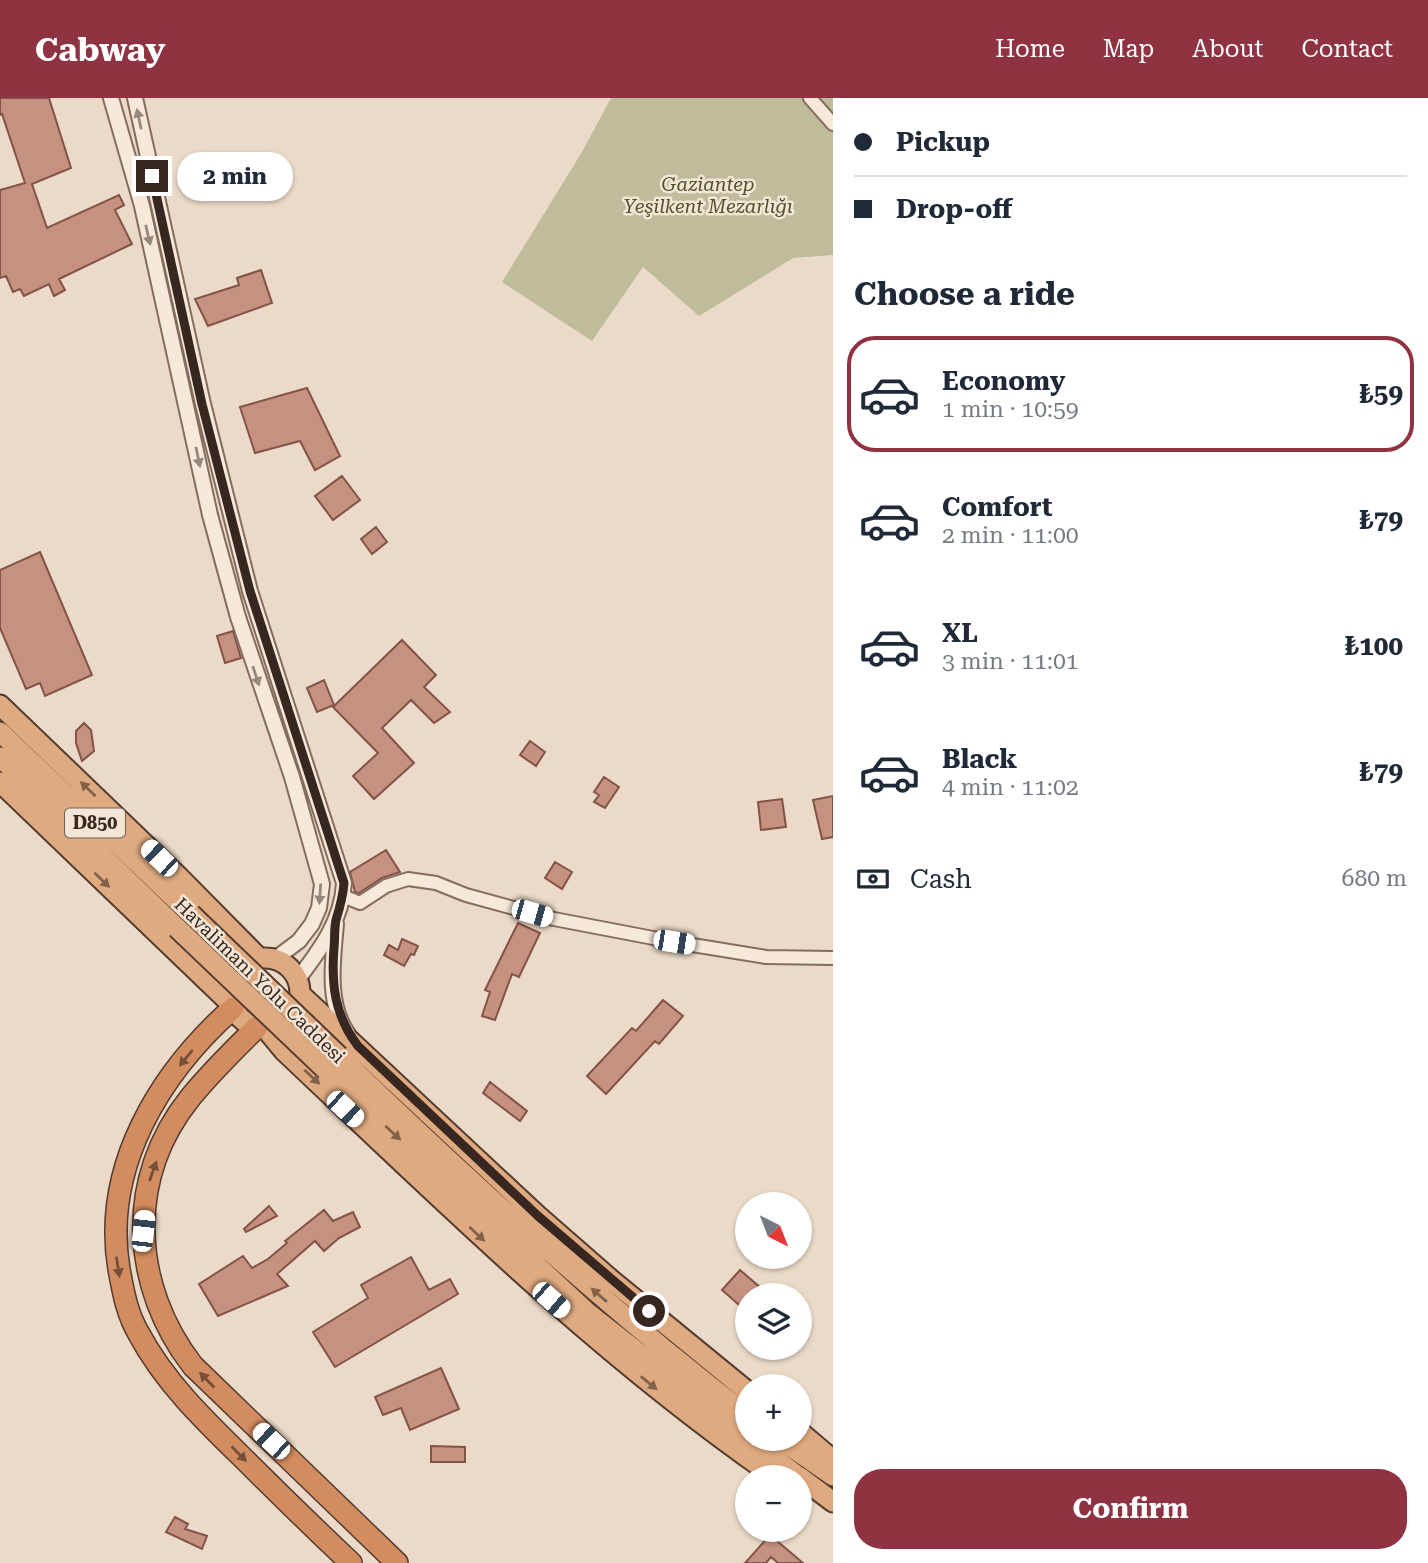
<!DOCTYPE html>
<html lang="en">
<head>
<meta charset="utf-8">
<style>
  :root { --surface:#fff; --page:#f6f6f7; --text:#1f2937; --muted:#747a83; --line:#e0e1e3; --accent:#8f3343 }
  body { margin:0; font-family:"Roboto Serif",serif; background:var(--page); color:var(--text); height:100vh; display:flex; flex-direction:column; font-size:26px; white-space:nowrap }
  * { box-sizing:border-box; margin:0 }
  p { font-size:23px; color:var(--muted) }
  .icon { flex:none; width:38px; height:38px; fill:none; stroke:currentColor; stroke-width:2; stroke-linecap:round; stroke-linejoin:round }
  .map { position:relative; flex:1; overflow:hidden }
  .drawer { display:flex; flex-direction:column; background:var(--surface); width:595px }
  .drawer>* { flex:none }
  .hud { display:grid; align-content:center; height:154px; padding:0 21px; background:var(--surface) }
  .needle { width:46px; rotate:138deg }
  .buttons { position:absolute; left:735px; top:1094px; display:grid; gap:14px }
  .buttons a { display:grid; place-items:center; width:77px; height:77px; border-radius:50%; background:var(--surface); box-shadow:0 2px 5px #0004; font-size:35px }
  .end { position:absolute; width:32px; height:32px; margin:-16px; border:9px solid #372720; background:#fff; box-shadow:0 0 0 4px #fff }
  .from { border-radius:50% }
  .bubble { position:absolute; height:49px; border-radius:24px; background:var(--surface); box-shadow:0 2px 5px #0004; font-size:23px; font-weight:700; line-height:49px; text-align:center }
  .car { position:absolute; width:21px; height:42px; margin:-21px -10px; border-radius:9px; box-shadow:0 0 5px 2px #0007; background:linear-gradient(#fff 24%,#345 0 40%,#fff 0 76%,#345 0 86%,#fff 0) }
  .hud b { display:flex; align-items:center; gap:24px; height:66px; font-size:26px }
  .hud b+b { border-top:2px solid var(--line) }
  .hud i { width:18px; height:18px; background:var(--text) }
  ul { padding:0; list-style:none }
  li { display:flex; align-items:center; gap:21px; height:116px; margin:0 14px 10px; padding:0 7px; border:4px solid transparent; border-radius:28px }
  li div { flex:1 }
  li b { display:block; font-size:26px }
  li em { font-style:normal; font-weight:700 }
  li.active { border-color:var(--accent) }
  li>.icon { width:63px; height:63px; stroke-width:1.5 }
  h2 { padding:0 21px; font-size:32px; line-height:84px }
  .pay { display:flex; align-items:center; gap:18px; height:77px; padding:0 21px; font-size:26px }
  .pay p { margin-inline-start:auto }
  .action { display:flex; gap:14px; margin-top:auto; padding:14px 21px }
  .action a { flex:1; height:80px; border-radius:28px; background:var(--accent); color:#fff; font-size:28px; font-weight:700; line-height:80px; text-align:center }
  header { display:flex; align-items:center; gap:42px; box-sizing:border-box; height:98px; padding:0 35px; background:var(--accent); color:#fff }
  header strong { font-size:33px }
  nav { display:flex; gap:38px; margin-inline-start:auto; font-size:24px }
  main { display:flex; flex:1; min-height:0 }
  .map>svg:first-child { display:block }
</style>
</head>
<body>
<header>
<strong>Cabway</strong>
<nav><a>Home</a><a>Map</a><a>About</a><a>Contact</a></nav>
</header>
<main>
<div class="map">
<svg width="833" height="1465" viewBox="0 0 833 1465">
  <rect width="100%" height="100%" fill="#ebdac7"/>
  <path fill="#bebc9a" d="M611 0H833V157L793 160 699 218 643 169 592 243 502 184 582 54Z"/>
  <path fill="#c69180" stroke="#825346" stroke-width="2" d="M0 0H49L71 70 32 86 47 130 119 97 124 107 115 112 132 146 59 181 65 192 54 198 49 186 24 198 20 191 13 194 6 178 0 180V92L25 85 2 16 0 17Z
    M261 172 272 205 208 228 195 201 239 187 237 180Z
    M307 290 340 358 315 372 300 343 255 355 240 309Z
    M342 378 360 402 333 422 315 398Z
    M376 429 387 444 372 456 361 441Z
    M40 454 92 577 45 598 40 585 26 591 0 530V472Z
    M233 533 241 560 225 565 217 538Z
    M402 542 436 577 424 589 450 614 434 625 411 602 382 630 414 665 374 701 353 678 378 655 333 609Z
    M324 582 334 607 317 614 307 590Z
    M84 625 91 632 94 653 82 663 76 645V633Z
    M530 643 545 654 536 668 520 657Z
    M604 679 619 689 605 710 594 704 599 697 594 694Z
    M833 698V739L822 741 813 702Z
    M782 701 786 729 761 732 758 704Z
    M386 752 400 774 382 780 359 795 355 794 350 774Z
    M555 764 572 774 562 791 545 780Z
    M518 825 540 835 519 879 512 876 495 922 482 918 490 894 485 892Z
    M402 841 418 848 414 857 411 856 404 868 384 857 389 847 398 852Z
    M663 902 683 918 659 946 655 943 606 996 587 978 632 930 636 933Z
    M490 984 527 1013 520 1023 483 995Z
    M269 1108 277 1118 246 1134 244 1131Z
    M324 1112 333 1123 353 1114 360 1129 339 1140 324 1153 315 1143 277 1176 288 1188 218 1218 199 1186 243 1158 252 1170 268 1161 287 1145 285 1143Z
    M411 1159 429 1192 450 1181 458 1196 335 1269 313 1234 368 1200 361 1187Z
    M740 1172 769 1197H747V1214L722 1192Z
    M441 1270 459 1311 410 1332 401 1310 383 1317 375 1299Z
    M431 1348 465 1349V1364H431Z
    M175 1419 188 1426 185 1431 207 1438 202 1451 166 1434Z
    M770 1437 803 1465H778L771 1459 766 1465H745Z"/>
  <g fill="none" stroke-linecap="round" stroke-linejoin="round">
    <g stroke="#856c5e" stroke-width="16">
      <path id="minor" d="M810 0 833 26
        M343 798 360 805 386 788 408 781 436 785 466 797 554 821 674 844 766 859 833 860"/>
    </g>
    <g stroke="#856c5e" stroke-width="18">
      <path id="tertiary" d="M111 0 142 108 210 417 238 519 292 679 322 786 319 810 312 826 299 843 275 861
        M135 0 203 306 250 493 344 785C342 823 320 852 298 881
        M336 826C333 861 326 906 348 936"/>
    </g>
    <g stroke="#533c32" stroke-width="23">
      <path id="trunk" d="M0 607 178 778 259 860
        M0 634 191 816
        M0 659 177 830
        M0 684 231 906
        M230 895a35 35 0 1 1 70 0a35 35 0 1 1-70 0Z
        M300 896 538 1118 609 1180 747 1293
        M265 930 284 953C442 1102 596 1255 775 1379
        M339 958C470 1084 603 1206 747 1317
        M326 972 588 1215 747 1340
        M800 1334 833 1362
        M748 1340 799 1379
        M778 1340 833 1378
        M800 1379 833 1404"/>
    </g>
    <g stroke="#533c32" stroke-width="24">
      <path id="motorway" d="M233 910C159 976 102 1069 119 1171 123 1193 127 1216 139 1236 164 1283 203 1321 241 1358 277 1394 314 1430 351 1465
        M257 929C234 952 211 974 190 1000 125 1081 131 1188 193 1268L397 1465"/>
    </g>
    <use href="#minor" stroke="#f6e9da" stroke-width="12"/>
    <use href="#tertiary" stroke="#f6e9da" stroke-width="14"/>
    <use href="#trunk" stroke="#dfaa80" stroke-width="19"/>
    <use href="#motorway" stroke="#d38c5f" stroke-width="21"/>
    <g stroke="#533c32" stroke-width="23" stroke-linecap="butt">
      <path id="trunk-bridge" d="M191 816 339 958
        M177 830 326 972"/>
    </g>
    <use href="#trunk-bridge" stroke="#dfaa80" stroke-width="19"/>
  </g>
  <defs><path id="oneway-solid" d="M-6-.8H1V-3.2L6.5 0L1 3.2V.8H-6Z" transform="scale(1.75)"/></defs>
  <g fill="#96887d">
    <use href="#oneway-solid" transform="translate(139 21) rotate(-102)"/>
    <use href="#oneway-solid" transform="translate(148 137) rotate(77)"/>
    <use href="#oneway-solid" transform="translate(198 359) rotate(78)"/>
    <use href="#oneway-solid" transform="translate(256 578) rotate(72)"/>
    <use href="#oneway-solid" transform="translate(320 796) rotate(94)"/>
  </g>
  <g fill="#83624b">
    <use href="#oneway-solid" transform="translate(88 691) rotate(-136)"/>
    <use href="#oneway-solid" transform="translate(102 782) rotate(44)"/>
    <use href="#oneway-solid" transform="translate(312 979) rotate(43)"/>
    <use href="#oneway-solid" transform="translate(393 1035) rotate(43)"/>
    <use href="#oneway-solid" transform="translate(477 1136) rotate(43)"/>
    <use href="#oneway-solid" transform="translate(599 1197) rotate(-139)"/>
    <use href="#oneway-solid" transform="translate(649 1285) rotate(39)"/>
  </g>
  <g fill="#754f39">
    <use href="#oneway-solid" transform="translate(186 960) rotate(129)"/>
    <use href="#oneway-solid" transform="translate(153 1073) rotate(-71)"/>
    <use href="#oneway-solid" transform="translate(118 1169) rotate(81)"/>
    <use href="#oneway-solid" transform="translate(207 1282) rotate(-134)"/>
    <use href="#oneway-solid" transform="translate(239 1356) rotate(45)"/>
  </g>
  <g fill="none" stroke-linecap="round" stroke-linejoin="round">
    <path stroke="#372720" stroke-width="9" d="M152 78 202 306 250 493 344 785C343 799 340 809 336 822 334 831 335 841 334 850 331 887 335 918 358 948L538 1118 649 1213"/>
  </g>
  <g text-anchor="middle" stroke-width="5" stroke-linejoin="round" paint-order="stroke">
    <rect fill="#f3e6d6" stroke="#6f6057" stroke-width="2" x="65" y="710.5" width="60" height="29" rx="5"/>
    <g font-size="18" font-weight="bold" fill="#372720">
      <text x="95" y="731">D850</text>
    </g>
    <g font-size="19" font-style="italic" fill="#4e5129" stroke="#f3e6d6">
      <text x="708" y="93">Gaziantep<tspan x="708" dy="22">Yeşilkent Mezarlığı</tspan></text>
    </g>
    <g font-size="19" fill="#372720" stroke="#f3e6d6">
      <text transform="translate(260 882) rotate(44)" y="7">Havalimanı Yolu Caddesi</text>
    </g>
  </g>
</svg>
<div class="buttons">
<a><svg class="needle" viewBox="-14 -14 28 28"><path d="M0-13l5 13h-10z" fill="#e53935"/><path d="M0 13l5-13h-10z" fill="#747a83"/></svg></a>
<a><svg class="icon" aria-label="layers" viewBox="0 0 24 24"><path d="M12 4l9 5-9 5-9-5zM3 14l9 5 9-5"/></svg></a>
<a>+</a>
<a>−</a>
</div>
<i class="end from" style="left:649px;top:1213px"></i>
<i class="end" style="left:152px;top:78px"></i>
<div class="bubble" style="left:177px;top:54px;width:116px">2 min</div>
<i class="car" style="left:159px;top:760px;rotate:314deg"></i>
<i class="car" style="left:532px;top:815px;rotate:106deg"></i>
<i class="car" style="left:674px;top:844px;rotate:99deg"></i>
<i class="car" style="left:345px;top:1011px;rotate:133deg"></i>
<i class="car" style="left:143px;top:1133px;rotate:6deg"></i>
<i class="car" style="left:551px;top:1202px;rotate:131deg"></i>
<i class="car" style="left:271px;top:1343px;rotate:313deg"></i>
</div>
<section class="drawer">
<div class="hud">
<b><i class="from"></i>Pickup</b>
<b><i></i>Drop-off</b>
</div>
<h2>Choose a ride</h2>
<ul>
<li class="active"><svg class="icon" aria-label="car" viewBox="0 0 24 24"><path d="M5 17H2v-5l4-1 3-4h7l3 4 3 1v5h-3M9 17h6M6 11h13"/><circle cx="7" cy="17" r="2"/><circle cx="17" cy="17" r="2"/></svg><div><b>Economy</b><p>1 min · 10:59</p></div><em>₺59</em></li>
<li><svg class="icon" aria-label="car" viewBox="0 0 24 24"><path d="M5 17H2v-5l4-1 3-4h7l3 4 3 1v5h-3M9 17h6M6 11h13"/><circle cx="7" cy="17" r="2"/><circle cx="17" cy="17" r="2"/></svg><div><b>Comfort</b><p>2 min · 11:00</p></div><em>₺79</em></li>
<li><svg class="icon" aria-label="car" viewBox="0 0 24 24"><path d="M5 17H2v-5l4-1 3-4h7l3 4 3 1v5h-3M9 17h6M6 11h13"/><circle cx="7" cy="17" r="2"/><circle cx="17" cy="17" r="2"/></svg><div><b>XL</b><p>3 min · 11:01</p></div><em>₺100</em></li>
<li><svg class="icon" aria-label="car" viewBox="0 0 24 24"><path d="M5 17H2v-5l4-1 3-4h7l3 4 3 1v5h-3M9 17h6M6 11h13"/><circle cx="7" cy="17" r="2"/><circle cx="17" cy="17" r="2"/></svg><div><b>Black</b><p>4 min · 11:02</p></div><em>₺79</em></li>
</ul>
<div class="pay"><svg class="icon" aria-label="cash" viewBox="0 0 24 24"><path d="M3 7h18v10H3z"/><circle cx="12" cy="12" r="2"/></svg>Cash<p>680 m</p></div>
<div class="action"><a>Confirm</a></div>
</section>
</main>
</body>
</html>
